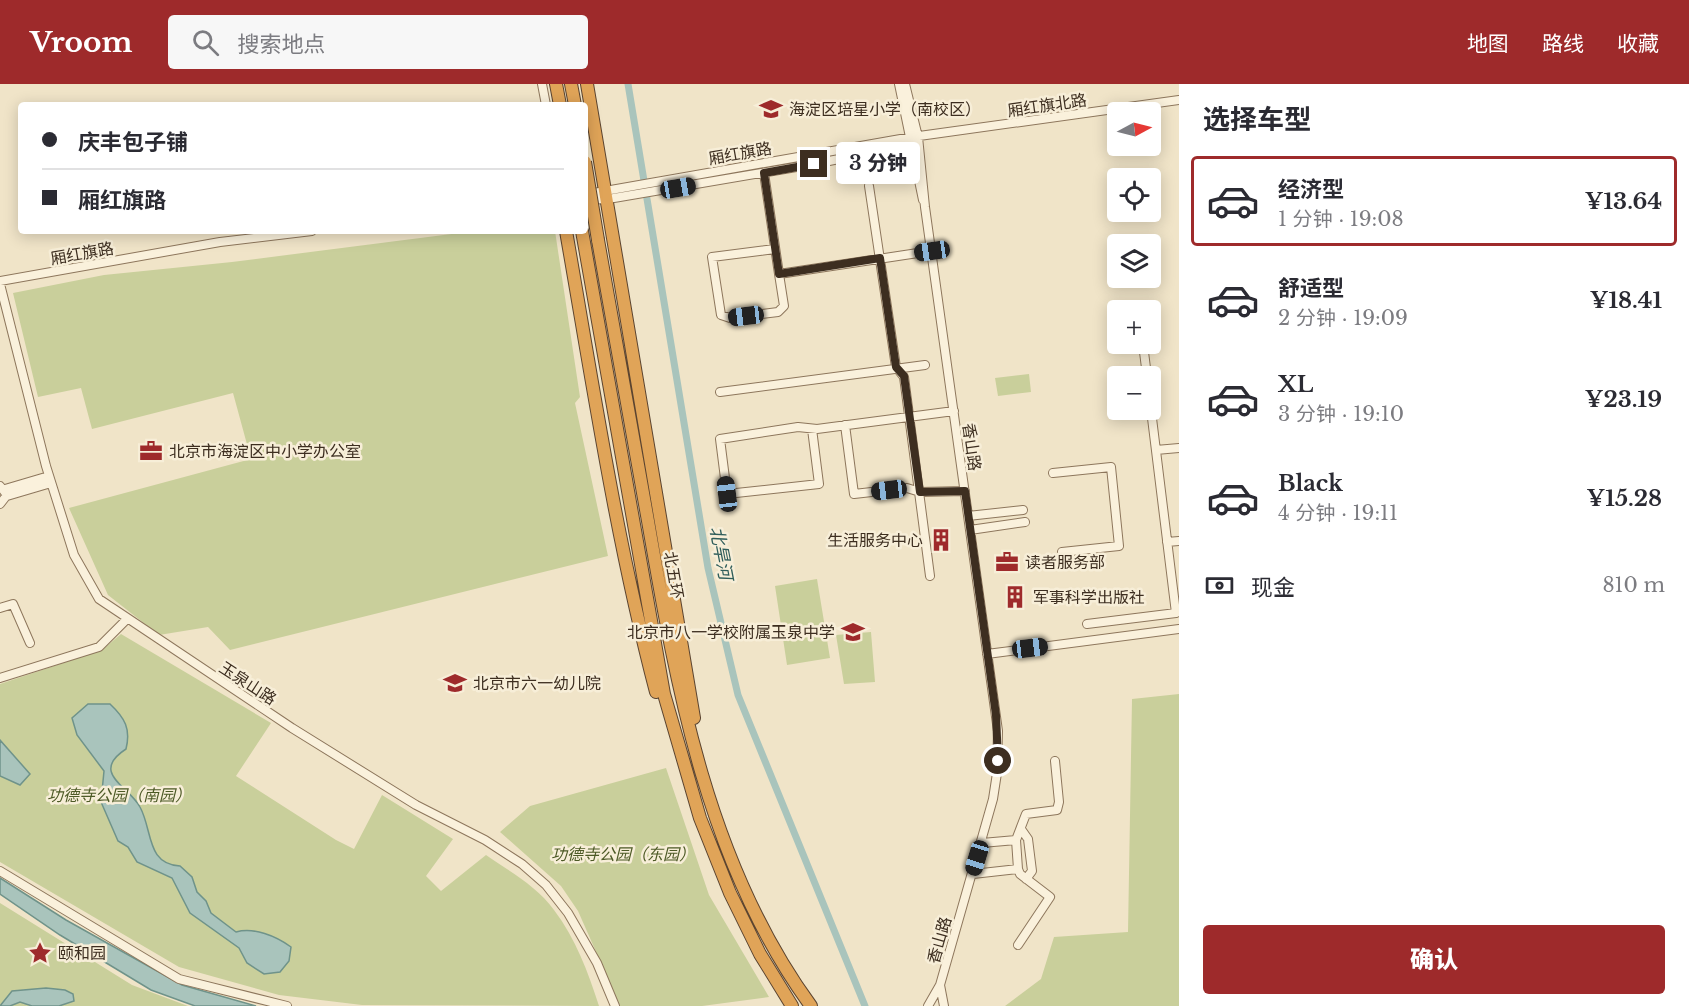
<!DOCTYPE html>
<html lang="zh">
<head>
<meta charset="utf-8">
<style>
  :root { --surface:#fff; --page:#f7f7f7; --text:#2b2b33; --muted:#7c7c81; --line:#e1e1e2; --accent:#9e2a2b }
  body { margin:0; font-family:"Libre Baskerville","Noto Sans SC",serif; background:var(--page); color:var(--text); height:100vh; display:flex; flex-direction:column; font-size:22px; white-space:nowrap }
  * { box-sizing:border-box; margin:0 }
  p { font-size:20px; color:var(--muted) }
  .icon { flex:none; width:33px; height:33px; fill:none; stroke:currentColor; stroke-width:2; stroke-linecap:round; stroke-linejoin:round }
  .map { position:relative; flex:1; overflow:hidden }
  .panel { display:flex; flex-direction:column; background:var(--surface); width:510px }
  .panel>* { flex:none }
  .top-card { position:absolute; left:18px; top:18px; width:570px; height:132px; border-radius:6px; box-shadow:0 3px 15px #0003; display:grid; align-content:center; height:132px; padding:0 24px; background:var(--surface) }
  .needle { width:39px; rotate:83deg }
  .buttons { position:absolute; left:1107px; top:18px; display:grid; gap:12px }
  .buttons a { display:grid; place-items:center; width:54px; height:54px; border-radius:6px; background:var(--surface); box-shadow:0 3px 15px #0003; font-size:30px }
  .end { position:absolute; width:27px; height:27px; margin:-14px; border:8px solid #3d2e20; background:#fff; box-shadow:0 0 0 3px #fff }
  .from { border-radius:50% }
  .bubble { position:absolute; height:42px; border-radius:6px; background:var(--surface); box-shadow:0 3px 15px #0003; font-size:20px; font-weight:800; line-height:42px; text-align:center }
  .car { position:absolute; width:18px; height:36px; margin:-18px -9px; border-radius:8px; box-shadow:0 0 4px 2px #0007; background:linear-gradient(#222 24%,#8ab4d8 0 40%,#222 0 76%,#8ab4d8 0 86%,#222 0) }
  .top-card b { display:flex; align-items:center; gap:21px; height:57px; font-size:22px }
  .top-card b+b { border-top:2px solid var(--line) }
  .top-card i { width:15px; height:15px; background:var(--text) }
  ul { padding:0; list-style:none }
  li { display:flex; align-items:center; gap:18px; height:90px; margin:0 12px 9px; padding:0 12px; border:3px solid transparent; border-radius:6px }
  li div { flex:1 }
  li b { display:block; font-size:22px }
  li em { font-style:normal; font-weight:800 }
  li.current { border-color:var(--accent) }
  li>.icon { width:54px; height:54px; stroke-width:1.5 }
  h2 { padding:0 24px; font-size:27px; line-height:72px }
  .pay { display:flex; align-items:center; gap:15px; height:66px; padding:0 24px; font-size:22px }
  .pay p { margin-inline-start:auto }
  .action { display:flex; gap:12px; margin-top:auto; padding:12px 24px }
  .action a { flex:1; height:69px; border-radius:6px; background:var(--accent); color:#fff; font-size:24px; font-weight:800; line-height:69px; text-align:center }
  header { display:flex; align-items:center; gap:36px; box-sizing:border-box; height:84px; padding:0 30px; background:var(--accent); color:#fff }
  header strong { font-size:28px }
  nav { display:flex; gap:33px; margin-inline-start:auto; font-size:21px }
  .search { width:420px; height:54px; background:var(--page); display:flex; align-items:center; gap:15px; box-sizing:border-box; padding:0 21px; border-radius:6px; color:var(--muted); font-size:22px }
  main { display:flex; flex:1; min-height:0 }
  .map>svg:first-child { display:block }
</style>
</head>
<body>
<header>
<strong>Vroom</strong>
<div class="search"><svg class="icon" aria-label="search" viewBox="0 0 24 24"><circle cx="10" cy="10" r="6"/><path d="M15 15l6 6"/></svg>搜索地点</div>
<nav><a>地图</a><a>路线</a><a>收藏</a></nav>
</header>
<main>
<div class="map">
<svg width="1179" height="922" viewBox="0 0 1179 922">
  <rect width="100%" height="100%" fill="#f0e4c8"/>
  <path fill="#c9cf9b" d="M475 147H555L580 313 575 319 608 472 230 566 208 543 159 551 108 511 69 424 251 375 233 309 92 345 81 304 38 313 13 209 104 191 232 178Z
    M1029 290 1031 308 998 312 995 294Z
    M817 495 830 574 787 581 775 502Z
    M871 548 875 598 844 600 836 551Z
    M121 550 271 639 236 692 336 756 354 765 382 711 453 755 426 792 441 807 486 771C509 787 537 802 554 826 576 855 588 888 599 922L362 921 279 911 179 883 0 778V600L102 566Z
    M1179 610V922H1005L1041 895 1054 853 1128 848 1132 615Z
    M666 684 709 811 769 913 702 922H620L578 827 561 802 500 748 530 722Z
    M0 819 132 901 188 922H0Z"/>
  <path fill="#a9c4bc" stroke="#6f938a" stroke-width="1.5" d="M88 620H110C125 634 131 645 126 665 89 689 130 703 140 723 153 747 146 780 180 782L192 793 197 808 206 817 211 829 236 848C254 843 276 852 291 863L289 877 280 888 264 890 247 879 239 864 190 829 172 794 137 778 128 763 118 757 101 718 104 687 77 651 72 634Z
    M0 656 30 690 20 701 0 692Z
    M0 794 66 836 182 901 256 922H195L151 906 60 851 0 810Z
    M46 904 65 906 73 910 74 917 59 922H32L20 918 10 922H0L12 907Z"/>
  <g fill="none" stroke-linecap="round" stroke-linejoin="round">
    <path stroke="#a9c4bc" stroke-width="7" d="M628 0 708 484 738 611 865 922"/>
    <g stroke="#8d765c" stroke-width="10">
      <path id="minor" d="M542 0 546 21
        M899 0 923 116
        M905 0 918 53 925 123 998 647 997 689 993 715 940 901 944 922
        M764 89 779 190
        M869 102 896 283 904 293 930 492
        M588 110 912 53 1179 16
        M585 116 608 115 814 80 914 60 918 53
        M775 165 712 173 721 231 730 234 778 228 784 222 779 190 931 167
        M0 197 220 158 312 147
        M0 200 46 382 74 471 99 515 292 644 416 721 485 756 522 780 546 801 568 829 597 879 615 922
        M1144 268 1147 292
        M720 308 925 281
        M845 341 854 410 907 404 920 408 965 407
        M812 345 819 400 727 410 720 355 798 343 817 345 954 327
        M1156 366 1179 364
        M1053 389 1111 383 1119 462 1062 468
        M0 402 7 411 0 420
        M5 405 49 392
        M7 412 51 399
        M968 432 1023 426
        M970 446 1025 438
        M1167 458 1179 457
        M0 524 13 520 30 559
        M1087 540 1176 529 1150 318
        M987 570 1179 545
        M0 594 99 563 127 535
        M1021 745 1028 755 1032 787 1026 795
        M1016 756 1026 730 1057 726 1059 718 1055 677
        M0 787 179 895 287 922
        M973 790 1018 785 1016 756 982 759
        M1018 861 1050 813 1020 790 1018 785
        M928 922 940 901"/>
    </g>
    <g stroke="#5b4430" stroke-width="14">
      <path id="highway" d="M556 0 560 21
        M571 0 575 21
        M587 0 694 634
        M566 147C593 301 616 456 656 608
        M582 147 664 610 700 734 730 809 760 870 792 922
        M598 156C615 250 631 344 648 437 677 605 708 781 811 922"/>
    </g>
    <use href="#minor" stroke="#faf1dc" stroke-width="8"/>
    <use href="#highway" stroke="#e0a458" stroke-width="12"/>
    <g stroke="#5b4430" stroke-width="14" stroke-linecap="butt">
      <path id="highway-bridge" d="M585 78 598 156"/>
    </g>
    <use href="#highway-bridge" stroke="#e0a458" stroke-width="12"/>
  </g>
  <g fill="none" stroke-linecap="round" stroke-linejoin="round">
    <path stroke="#3d2e20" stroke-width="8" d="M814 80 764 89 779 190 880 174 896 283 904 292 920 408 965 407 996 631 998 677"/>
  </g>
  <defs>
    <g id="school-bare" transform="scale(1.8)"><path d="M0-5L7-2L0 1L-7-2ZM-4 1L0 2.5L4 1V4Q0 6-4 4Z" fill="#9e2a2b" stroke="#f7eed8" stroke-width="2.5" paint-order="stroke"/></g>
    <g id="office-bare" transform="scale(1.8)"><path d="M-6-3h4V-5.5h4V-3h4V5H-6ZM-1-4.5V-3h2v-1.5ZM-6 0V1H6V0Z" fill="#9e2a2b" stroke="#f7eed8" stroke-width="2.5" paint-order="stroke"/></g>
    <g id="building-bare" transform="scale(1.8)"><path d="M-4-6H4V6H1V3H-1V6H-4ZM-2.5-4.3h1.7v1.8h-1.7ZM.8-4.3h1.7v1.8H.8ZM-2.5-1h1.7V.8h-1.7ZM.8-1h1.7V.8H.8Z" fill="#9e2a2b" stroke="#f7eed8" stroke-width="2.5" paint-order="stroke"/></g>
    <g id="sight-bare" transform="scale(1.8)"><path d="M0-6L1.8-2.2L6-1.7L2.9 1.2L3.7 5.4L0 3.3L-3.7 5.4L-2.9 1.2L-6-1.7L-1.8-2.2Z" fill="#9e2a2b" stroke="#f7eed8" stroke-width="2.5" paint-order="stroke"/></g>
  </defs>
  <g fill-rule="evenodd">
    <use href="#school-bare" x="771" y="25"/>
    <use href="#office-bare" x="151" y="367"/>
    <use href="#building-bare" x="941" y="456"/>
    <use href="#office-bare" x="1007" y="478"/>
    <use href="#building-bare" x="1015" y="513"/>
    <use href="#school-bare" x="853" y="548"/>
    <use href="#school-bare" x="455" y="599"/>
    <use href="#sight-bare" x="40" y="869"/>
  </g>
  <g text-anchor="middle" stroke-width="5" stroke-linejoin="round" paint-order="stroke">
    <g font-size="16" fill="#3d2e20" stroke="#f7eed8">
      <text transform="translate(1047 21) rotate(-8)" y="6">厢红旗北路</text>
      <text transform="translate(740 69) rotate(-10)" y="6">厢红旗路</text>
      <text transform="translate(82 169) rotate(-10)" y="6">厢红旗路</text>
      <text transform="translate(972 363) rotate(82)" y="6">香山路</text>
      <text transform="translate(674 491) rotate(80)" y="6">北五环</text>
      <text transform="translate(248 599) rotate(33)" y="6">玉泉山路</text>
      <text transform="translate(939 856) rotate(-74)" y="6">香山路</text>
    </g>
    <g font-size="16" fill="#3d2e20" stroke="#f7eed8" text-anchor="start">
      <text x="789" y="31">海淀区培星小学（南校区）</text>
      <text x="169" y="373">北京市海淀区中小学办公室</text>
      <text x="923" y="462" text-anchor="end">生活服务中心</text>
      <text x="1025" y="484">读者服务部</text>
      <text x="1033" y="519">军事科学出版社</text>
      <text x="835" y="554" text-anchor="end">北京市八一学校附属玉泉中学</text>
      <text x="473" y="605">北京市六一幼儿院</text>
      <text x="58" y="875">颐和园</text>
    </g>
    <g font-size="16" font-style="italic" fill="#4d5a26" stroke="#f7eed8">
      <text x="119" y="717">功德寺公园（南园）</text>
      <text x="623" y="776">功德寺公园（东园）</text>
    </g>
    <g font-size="18" font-style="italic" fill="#2f5d5a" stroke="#f7eed8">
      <text transform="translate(721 469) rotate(79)" y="6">北旱河</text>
    </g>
  </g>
</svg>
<div class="buttons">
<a><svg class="needle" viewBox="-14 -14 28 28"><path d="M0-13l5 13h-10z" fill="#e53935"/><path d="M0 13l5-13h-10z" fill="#7c7c81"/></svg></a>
<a><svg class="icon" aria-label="locate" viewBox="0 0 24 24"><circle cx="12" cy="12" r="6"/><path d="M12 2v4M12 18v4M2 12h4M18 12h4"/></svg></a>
<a><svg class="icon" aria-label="layers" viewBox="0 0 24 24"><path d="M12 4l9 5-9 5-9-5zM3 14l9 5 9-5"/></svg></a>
<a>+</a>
<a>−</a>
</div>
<i class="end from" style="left:998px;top:677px"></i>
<i class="end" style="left:814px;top:80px"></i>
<div class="bubble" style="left:836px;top:58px;width:84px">3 分钟</div>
<i class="car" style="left:678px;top:104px;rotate:80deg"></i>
<i class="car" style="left:932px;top:167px;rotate:262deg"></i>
<i class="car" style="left:746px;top:232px;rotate:263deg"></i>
<i class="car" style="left:889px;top:406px;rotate:263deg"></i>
<i class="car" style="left:727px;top:410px;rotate:353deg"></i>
<i class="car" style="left:1030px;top:564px;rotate:83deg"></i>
<i class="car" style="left:977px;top:774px;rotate:197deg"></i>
<div class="top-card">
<b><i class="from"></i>庆丰包子铺</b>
<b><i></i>厢红旗路</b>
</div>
</div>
<section class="panel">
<h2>选择车型</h2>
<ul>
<li class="current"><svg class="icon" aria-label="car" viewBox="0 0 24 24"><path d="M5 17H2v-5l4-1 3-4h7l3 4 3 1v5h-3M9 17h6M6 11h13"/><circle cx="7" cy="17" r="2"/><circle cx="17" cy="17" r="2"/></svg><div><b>经济型</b><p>1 分钟 · 19:08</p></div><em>¥13.64</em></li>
<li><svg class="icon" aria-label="car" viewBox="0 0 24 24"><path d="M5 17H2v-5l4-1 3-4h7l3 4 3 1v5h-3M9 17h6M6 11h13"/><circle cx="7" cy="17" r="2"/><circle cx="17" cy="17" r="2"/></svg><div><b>舒适型</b><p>2 分钟 · 19:09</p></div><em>¥18.41</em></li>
<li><svg class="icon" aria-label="car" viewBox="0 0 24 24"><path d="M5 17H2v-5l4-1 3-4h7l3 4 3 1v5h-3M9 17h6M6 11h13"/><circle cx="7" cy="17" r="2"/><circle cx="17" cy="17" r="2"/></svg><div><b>XL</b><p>3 分钟 · 19:10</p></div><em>¥23.19</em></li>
<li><svg class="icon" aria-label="car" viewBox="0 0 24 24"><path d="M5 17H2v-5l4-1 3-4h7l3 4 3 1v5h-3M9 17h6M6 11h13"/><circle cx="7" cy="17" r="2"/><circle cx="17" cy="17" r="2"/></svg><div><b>Black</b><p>4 分钟 · 19:11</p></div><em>¥15.28</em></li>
</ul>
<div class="pay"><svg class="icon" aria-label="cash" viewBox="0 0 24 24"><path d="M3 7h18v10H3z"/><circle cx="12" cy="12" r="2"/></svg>现金<p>810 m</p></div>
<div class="action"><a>确认</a></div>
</section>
</main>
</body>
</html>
